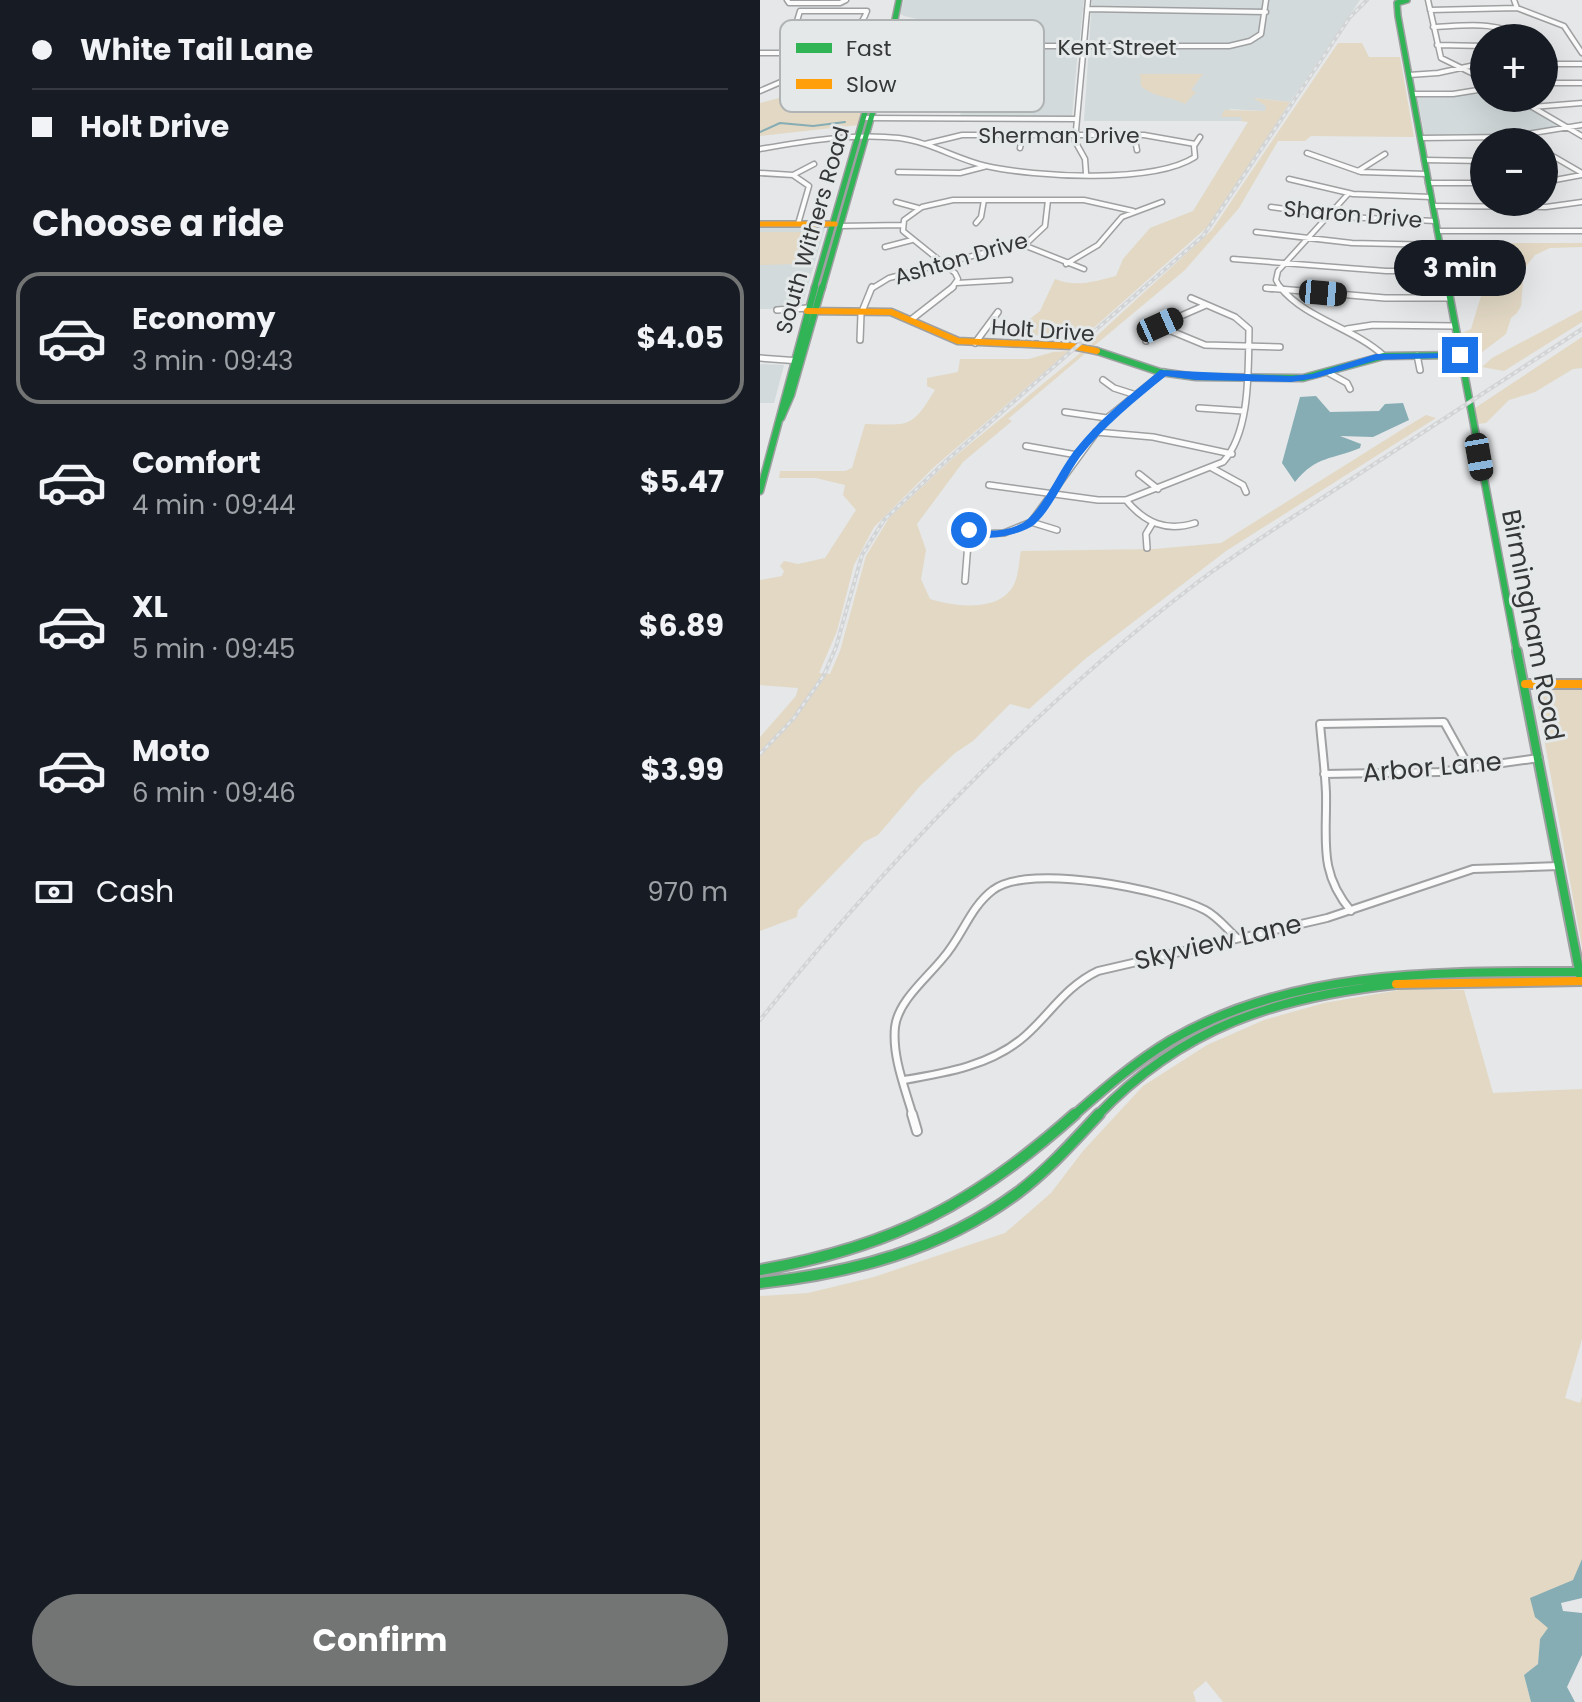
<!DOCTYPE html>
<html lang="en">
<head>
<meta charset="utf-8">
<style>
  :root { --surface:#171b24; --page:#242831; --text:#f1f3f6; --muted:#9ea1a6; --line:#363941; --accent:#737575 }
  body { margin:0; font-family:Poppins,sans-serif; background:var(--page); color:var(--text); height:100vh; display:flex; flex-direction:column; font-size:30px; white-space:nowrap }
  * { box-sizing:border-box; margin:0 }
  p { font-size:26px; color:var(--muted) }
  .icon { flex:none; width:44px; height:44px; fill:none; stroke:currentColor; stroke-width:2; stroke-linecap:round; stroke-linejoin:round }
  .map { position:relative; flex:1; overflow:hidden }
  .details { display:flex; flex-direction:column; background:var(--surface); width:760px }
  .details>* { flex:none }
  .top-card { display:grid; align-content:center; height:176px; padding:0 32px; background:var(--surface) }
  .controls { position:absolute; left:710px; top:24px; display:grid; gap:16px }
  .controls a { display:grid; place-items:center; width:88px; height:88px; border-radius:50%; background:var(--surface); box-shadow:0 8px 32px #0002; font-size:40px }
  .end { position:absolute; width:36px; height:36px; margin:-18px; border:10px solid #1a73e8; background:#fff; box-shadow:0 0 0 4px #fff }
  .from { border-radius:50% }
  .bubble { position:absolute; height:56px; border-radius:28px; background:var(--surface); box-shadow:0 8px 32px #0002; font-size:26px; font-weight:700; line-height:56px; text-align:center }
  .car { position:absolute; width:24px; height:48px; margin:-24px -12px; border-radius:10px; box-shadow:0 0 6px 2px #0007; background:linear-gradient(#222 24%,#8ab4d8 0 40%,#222 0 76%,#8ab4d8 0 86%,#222 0) }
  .top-card b { display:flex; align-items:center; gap:28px; height:76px; font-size:30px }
  .top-card b+b { border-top:2px solid var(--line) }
  .top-card i { width:20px; height:20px; background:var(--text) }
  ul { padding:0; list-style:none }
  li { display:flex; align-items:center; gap:24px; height:132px; margin:0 16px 12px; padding:0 16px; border:4px solid transparent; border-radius:24px }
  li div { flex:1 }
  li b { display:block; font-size:30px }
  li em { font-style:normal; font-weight:700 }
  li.selected { border-color:var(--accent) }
  li>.icon { width:72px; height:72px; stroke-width:1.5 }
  h2 { padding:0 32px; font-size:36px; line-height:96px }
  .pay { display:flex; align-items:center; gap:20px; height:88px; padding:0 32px; font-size:30px }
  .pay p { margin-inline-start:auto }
  .cta { display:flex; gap:16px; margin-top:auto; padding:16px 32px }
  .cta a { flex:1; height:92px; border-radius:48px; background:var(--accent); color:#fff; font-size:32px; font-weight:700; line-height:92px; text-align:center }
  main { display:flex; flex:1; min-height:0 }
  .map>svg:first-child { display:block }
</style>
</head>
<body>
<main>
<section class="details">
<div class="top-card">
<b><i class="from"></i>White Tail Lane</b>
<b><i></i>Holt Drive</b>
</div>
<h2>Choose a ride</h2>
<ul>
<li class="selected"><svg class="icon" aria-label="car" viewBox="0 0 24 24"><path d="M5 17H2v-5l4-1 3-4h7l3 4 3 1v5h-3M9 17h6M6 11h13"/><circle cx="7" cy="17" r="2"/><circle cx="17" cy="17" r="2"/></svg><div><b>Economy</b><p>3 min · 09:43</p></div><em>$4.05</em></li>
<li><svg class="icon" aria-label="car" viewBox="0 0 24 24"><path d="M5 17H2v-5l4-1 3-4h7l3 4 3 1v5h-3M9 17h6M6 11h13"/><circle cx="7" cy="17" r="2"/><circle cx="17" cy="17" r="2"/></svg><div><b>Comfort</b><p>4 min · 09:44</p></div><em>$5.47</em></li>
<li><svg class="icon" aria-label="car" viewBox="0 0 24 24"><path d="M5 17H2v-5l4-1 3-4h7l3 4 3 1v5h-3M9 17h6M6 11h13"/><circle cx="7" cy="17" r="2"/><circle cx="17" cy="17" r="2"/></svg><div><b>XL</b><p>5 min · 09:45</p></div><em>$6.89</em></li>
<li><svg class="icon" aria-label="car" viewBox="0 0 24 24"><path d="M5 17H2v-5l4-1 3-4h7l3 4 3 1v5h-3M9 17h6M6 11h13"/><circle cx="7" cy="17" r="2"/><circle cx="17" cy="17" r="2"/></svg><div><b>Moto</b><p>6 min · 09:46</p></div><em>$3.99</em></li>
</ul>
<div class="pay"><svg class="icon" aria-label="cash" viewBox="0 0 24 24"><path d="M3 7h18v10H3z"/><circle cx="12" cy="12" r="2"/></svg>Cash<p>970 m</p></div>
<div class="cta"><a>Confirm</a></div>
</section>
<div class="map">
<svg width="822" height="1702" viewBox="0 0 822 1702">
  <rect width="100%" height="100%" fill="#e5e7e8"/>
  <path fill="#d2dadc" d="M144 0H324L319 45H234L236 25H183L144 16 140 14Z
    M332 0H600L530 102 494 98 507 107 505 111 469 109 475 116 482 117 481 121H324Z
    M256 49H318L312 117 200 116 206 90 215 87 213 74 217 63 231 57 253 55Z
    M724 92V98H751L802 127 747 136 665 137 657 97Z
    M0 227 65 228 41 309H0Z
    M0 364 24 365 14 403H0Z"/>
  <path fill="#e2d8c4" d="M578 43H602L609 57H640L654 137 551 136 545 141H518L479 208 425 270 334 346 329 343 452 230Z
    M110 74 99 125 0 136V103Z
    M380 74H443L431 90 436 92 425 104C410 96 392 97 381 86Z
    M493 98 530 102 454 221 321 339 262 334 257 329 280 311 295 279C316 288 336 281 356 276L363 259 390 228 433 211 488 122 481 121 482 117H461L464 110 505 111 506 106Z
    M0 232H49L41 264 0 265Z
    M751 243H822V247L790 248 775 255 764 269 761 306 757 313 751 318 746 334 721 353 713 373H708L702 333 711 329 728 273Z
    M822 310V322L744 371 722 367 732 358Z
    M822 337V368L813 369 775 392 749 400 726 423 717 424 715 408Z
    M324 350 328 351 248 419 252 421 203 462 157 524 166 550 161 579 170 599C195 607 243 613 255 582 259 573 259 560 261 551L395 549 461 543 646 427 666 415 676 418 466 551 325 659 269 709 250 704 213 741 195 753 160 786 118 835 104 842 38 910 37 917 0 931V737L36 696 38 688 0 685V580L22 576 24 571 20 566 24 561 38 564 65 558 96 510 83 495 85 485 56 478H19L20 471H85L92 468 105 424C150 425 151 429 175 390L167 386V378L198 372 200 359H269L293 352 309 351 174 467 114 527 94 565 77 631 59 673 70 674 80 651 106 556 129 518 193 458Z
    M775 689H822V947Z
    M640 990H704L733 1093 822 1089V1339L805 1398 820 1403 822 1397V1559L814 1580 771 1598 789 1628 780 1639 778 1664 764 1675 771 1702H463L446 1681 433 1692 436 1702H0V1296L48 1293 114 1277 245 1233 291 1193 323 1151 383 1086 447 1045 504 1020 564 1003Z"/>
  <path fill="#86acb4" d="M556 396 570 412 619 411 625 404 643 403 649 420 613 437 580 436 601 444 600 448C572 460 557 455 535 482L522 463 540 397Z
    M822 1559V1598L801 1603 803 1611 822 1613V1655L807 1687 815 1702H771L764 1675 778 1664 780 1639 788 1628 775 1617 770 1598 813 1580Z"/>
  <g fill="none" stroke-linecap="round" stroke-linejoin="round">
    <path stroke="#86acb4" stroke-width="2" d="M0 132 20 123 53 126 85 122"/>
    <g stroke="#9fa0a1" stroke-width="7">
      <path id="street-far3" d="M27 0 29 3H80L86 0
        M668 0 681 58 724 79
        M754 0 757 8 804 26 822 53
        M327 9 506 12
        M670 10 757 8
        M40 11H107C97 41 60 40 34 31Z
        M673 27C702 26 738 20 763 38
        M677 45 724 46
        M0 53H147L222 46H469L490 41 501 34 506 0
        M784 64H822
        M649 75 678 73 724 63
        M784 83H822
        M0 91 37 75 56 53
        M653 94H693L724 89
        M757 98 822 136
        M772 107 822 103
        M104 118 316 119
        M374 135 377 150
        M661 138 749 137 822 125
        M165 144 202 135H384L435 144
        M260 148 263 135
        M0 149C46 141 93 133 139 138 170 142 196 159 226 166 275 177 393 184 435 157L434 146 440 137
        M784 151 822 173
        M547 153 601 172 667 174
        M664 160 724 161
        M598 171 625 154
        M138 172 200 173 227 166
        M0 173 33 175 49 186 38 224
        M326 173 325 159 315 141 328 0
        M33 175 54 164
        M529 179 593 194 671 197
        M784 182 822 175
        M668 183H724
        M136 202 158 208
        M673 206 786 207 822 202
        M511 207 584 217 676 221
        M216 223 221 217 224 200
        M80 226 142 225
        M677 231H822
        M496 232 592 243 680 245
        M261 244 324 269
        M125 247 152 240
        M473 259 626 271H685
        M306 264 338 245 362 217 402 202
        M197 283 250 280
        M506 288 512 289
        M111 289 129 278 269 241 285 226 288 200
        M191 289 198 279 195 273 143 231 144 220 162 207 193 200H324L373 211
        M521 289 516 280 518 271 588 194"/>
    </g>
    <g stroke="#9fa0a1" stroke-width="8">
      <path id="street-far2" d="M520 287C546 319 594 328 624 356
        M506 288 625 298H690
        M17 310 48 308
        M152 319 193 287
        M399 326 445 345 520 347
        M587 329 613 325 695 326
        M100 340 101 314 112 287
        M386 341 387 335 400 325 446 305
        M215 343 238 312
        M657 355 660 370
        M0 358 40 361
        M567 372 587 383 590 389
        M343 380 354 388 376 395
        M439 408 483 411
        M305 412 347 418
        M336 432 393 437 472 454
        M266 446 317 455
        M452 468 483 485 486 492
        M379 474 398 489
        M229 485 338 500H366L463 462C491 431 488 369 489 329L475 317 431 298
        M366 500C385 523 406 532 435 523
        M204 521 209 530 205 581
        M271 522 297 530
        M210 534 244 533 271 522 347 418 404 372
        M387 548 386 534 392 524"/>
    </g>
    <g stroke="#9fa0a1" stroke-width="10">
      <path id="street-far1" d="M564 774 679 772 779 758
        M591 911C558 872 567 840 566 793 565 770 562 747 560 724L684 722 709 767
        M144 1080C186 1073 232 1065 265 1036 290 1014 306 986 338 971L567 918 713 869 799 866
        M153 1116C145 1088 132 1057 135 1027 138 1001 167 978 183 958 202 937 210 907 233 890 269 862 406 890 445 910 457 916 467 929 477 938"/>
    </g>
    <g stroke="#9fa0a1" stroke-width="12">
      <path id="street" d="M152 1114 157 1131"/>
    </g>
    <g stroke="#9fa0a1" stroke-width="8">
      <path id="fast-far3" d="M647 0 637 3 638 16 688 289
        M54 289 116 74 126 53
        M62 289 124 73 139 0"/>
    </g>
    <g stroke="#9fa0a1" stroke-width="9">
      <path id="fast-far2" d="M688 287 757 653
        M337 351 400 372 436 377 543 378 624 356 700 355
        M21 418 31 395 62 287
        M0 491 55 287"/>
    </g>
    <g stroke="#9fa0a1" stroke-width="12">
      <path id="fast-far1" d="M757 651 820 975
        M313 1116C344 1089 375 1062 410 1041 533 968 684 972 822 972
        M337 1116C422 1027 516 997 636 984"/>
    </g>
    <g stroke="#9fa0a1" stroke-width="14">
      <path id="fast" d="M0 1270C133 1247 215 1203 315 1114
        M0 1283C92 1273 180 1250 256 1194 287 1171 313 1142 339 1114"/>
    </g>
    <g stroke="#9fa0a1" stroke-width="8">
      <path id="slow-far2" d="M0 224H75"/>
    </g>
    <g stroke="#9fa0a1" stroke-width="9">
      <path id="slow-far1" d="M47 311 131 312 198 341 312 346 337 351"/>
    </g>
    <g stroke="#9fa0a1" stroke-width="12">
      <path id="slow" d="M765 684H822
        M636 984 822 981"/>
    </g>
    <use href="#street-far3" stroke="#fbfbfc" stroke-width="4"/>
    <use href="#street-far2" stroke="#fbfbfc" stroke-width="5"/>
    <use href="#street-far1" stroke="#fbfbfc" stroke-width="6"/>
    <use href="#street" stroke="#fbfbfc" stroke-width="8"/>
    <use href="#fast-far3" stroke="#30b455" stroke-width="5"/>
    <use href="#fast-far2" stroke="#30b455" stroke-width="6"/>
    <use href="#fast-far1" stroke="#30b455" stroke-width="8"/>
    <use href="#fast" stroke="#30b455" stroke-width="10"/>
    <use href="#slow-far2" stroke="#ff9f0a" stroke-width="5"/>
    <use href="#slow-far1" stroke="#ff9f0a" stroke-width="6"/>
    <use href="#slow" stroke="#ff9f0a" stroke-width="8"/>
    <g stroke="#d2d3d4" stroke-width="4">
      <path id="rail" d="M0 754 34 718 64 675 76 647 102 555 124 520 186 461 443 236 590 17 607 0
        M0 1020C129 859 270 711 434 585 480 550 530 519 579 487 660 434 741 382 822 329"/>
    </g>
    <use href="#rail" stroke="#e4e8e9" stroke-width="2" stroke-dasharray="4" stroke-linecap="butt"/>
  </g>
  <path fill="#1a73e8" d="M700 353 704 357 617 360 556 378 531 382 436 380 406 376C375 401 345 425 320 457 306 476 292 509 275 524 261 536 219 543 204 534L206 528 209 527C223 534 255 531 268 519 287 501 298 472 314 451 339 419 369 396 400 370L531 376 552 374 616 354Z"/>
  <g text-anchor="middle" stroke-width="6" stroke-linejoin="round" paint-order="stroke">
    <g font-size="22" fill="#353737" stroke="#e4e8e9">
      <text x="357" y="55">Kent Street</text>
      <text x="299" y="143">Sherman Drive</text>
      <text transform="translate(593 214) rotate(5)" y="8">Sharon Drive</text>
      <text transform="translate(52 230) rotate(-74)" y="8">South Withers Road</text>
      <text transform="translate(201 258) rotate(-16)" y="8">Ashton Drive</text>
      <text transform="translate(283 330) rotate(4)" y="8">Holt Drive</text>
    </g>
    <g font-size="26" fill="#353737" stroke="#e4e8e9">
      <text transform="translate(773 625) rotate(79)" y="9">Birmingham Road</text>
      <text transform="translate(672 767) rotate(-5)" y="9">Arbor Lane</text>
      <text transform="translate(458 942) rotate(-13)" y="9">Skyview Lane</text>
    </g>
  </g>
  <rect x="20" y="20" width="264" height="92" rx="12" fill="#e4e8e9" stroke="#b0b3b4" stroke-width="2"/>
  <rect x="36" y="43" width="36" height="10" fill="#30b455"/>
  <rect x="36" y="79" width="36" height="10" fill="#ff9f0a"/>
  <g font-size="22" fill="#353737">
    <text x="86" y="56">Fast</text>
    <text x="86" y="92">Slow</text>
  </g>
</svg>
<div class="controls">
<a>+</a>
<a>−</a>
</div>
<i class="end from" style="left:209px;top:530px"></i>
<i class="end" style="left:700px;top:355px"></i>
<div class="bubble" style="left:634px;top:240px;width:132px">3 min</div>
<i class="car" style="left:563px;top:293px;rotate:95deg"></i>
<i class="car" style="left:400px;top:325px;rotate:66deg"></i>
<i class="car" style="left:719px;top:457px;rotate:170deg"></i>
</div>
</main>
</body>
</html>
